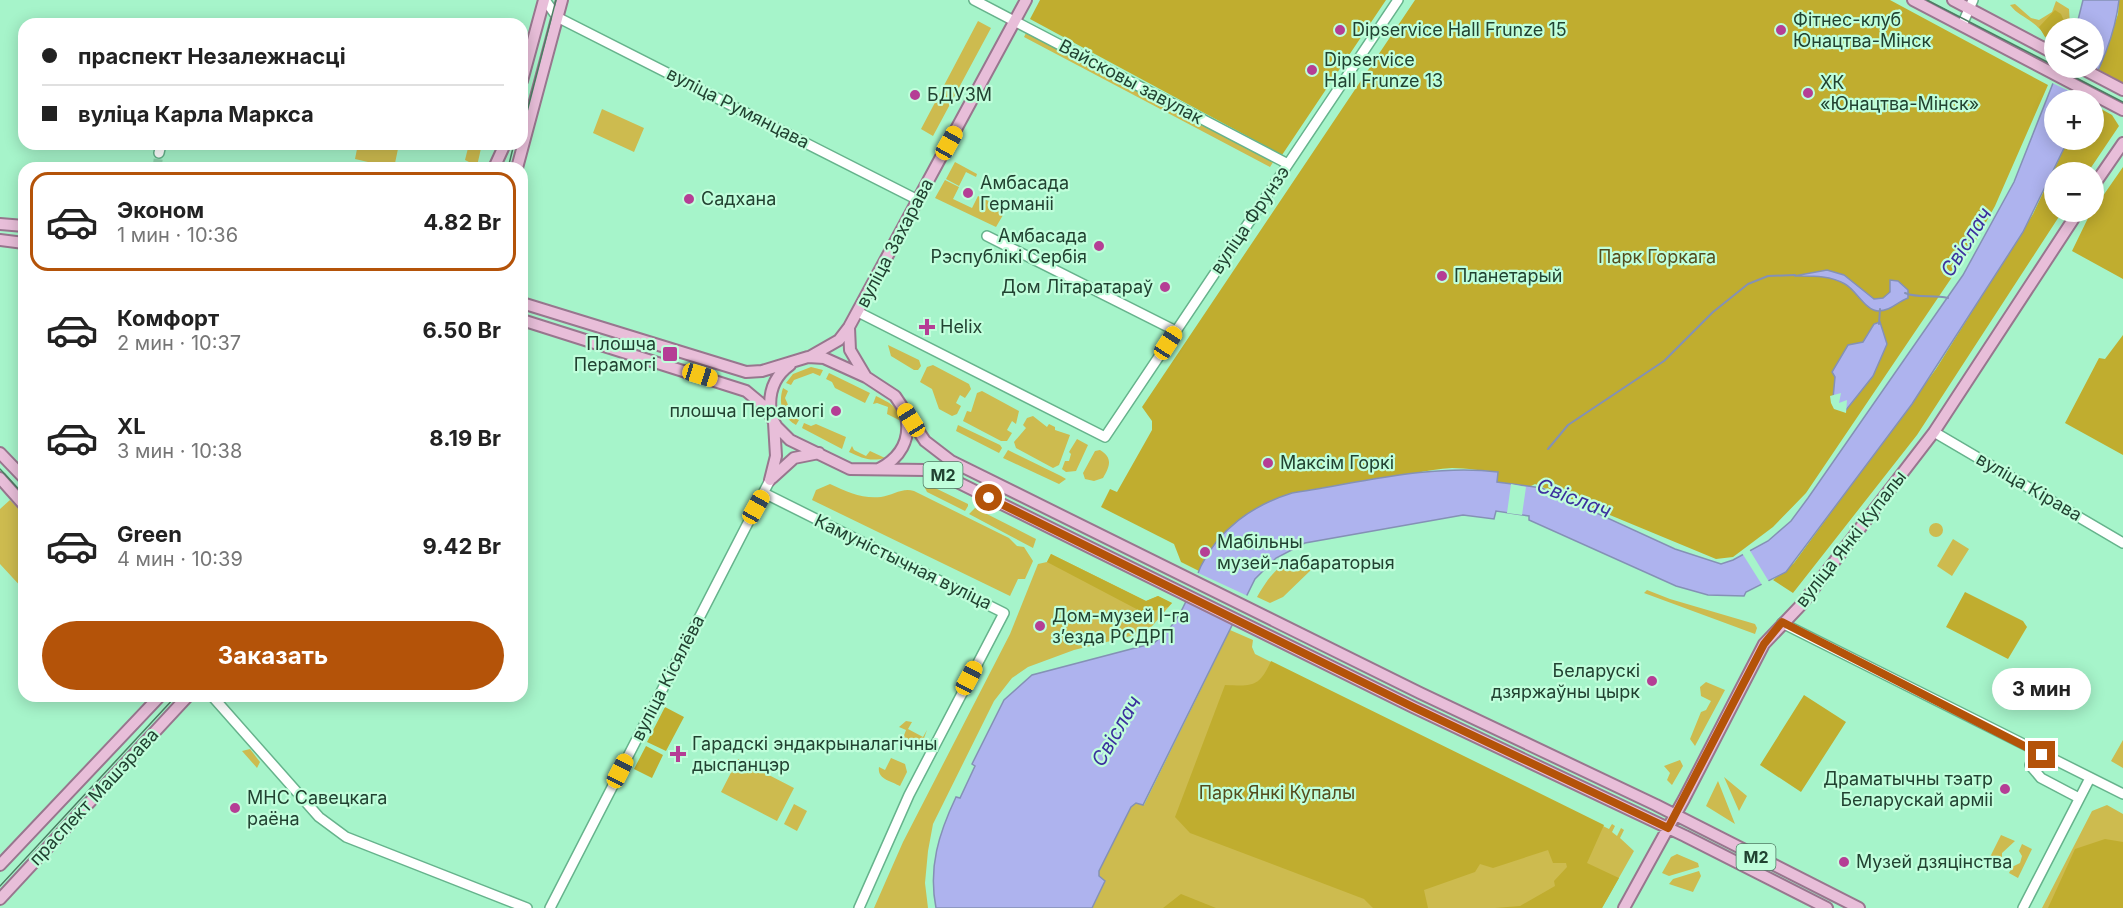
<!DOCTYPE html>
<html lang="ru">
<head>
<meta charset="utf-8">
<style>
  :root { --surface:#fff; --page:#f2f2f2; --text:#222; --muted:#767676; --line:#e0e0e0; --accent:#b45309 }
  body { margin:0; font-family:Inter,sans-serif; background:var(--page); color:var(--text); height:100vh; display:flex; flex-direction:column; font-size:22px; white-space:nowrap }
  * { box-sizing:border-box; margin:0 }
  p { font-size:20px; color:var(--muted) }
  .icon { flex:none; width:33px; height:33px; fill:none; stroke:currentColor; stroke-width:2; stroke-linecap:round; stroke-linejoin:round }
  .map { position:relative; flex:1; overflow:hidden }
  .sheet { position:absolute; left:18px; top:162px; width:510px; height:540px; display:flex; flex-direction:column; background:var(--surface); border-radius:18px; box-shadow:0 3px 15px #0003 }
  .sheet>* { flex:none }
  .banner { position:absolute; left:18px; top:18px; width:510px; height:132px; border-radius:18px; box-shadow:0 3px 15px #0003; display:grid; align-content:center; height:132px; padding:0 24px; background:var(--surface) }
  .controls { position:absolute; left:2044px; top:18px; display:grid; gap:12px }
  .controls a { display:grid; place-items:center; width:60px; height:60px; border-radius:50%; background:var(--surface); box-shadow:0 3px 15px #0003; font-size:30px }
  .end { position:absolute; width:27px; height:27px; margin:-14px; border:8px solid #b45309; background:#fff; box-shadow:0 0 0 3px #fff }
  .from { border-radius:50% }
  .bubble { position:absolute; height:42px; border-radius:21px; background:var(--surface); box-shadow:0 3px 15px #0003; font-size:20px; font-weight:700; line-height:42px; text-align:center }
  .car { position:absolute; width:18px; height:36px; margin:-18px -9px; border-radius:8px; box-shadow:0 0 4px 2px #0007; background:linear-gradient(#f5c518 24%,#345 0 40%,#f5c518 0 76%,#345 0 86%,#f5c518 0) }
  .banner b { display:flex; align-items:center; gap:21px; height:57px; font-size:22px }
  .banner b+b { border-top:2px solid var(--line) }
  .banner i { width:15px; height:15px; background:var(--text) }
  ul { padding:10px 0 0; list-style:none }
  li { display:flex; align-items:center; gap:18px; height:99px; margin:0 12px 9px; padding:0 12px; border:3px solid transparent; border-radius:18px }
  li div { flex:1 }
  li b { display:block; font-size:22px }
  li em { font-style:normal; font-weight:700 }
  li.on { border-color:var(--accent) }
  li>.icon { width:54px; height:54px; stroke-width:1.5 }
  .action { display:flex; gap:12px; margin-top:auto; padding:12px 24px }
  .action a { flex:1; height:69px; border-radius:36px; background:var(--accent); color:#fff; font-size:24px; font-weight:700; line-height:69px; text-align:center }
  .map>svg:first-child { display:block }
</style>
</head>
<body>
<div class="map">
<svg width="2123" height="908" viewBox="0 0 2123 908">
  <rect width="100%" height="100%" fill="#a6f4ca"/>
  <path fill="#cdbb4f" d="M2056 1 2069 9 2070 26 2069 28H2055V42C2045 36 2041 29 2033 23 2024 16 2017 14 2010 5L2015 4 2031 18 2039 20 2052 12Z
    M978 21 991 28 933 136 921 129Z
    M1028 29 1275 159 1270 167 1024 37Z
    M602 109 644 128 634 152 593 133Z
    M358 144H399L394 168 355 159Z
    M469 144H482L477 166 465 160Z
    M955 162 977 174 976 177 966 172 959 186 946 179Z
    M945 180 959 187 953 199 972 208 978 196 997 205 1003 215 996 227 935 198Z
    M888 345 919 360 921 366 918 370H914L891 356Z
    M933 365 969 384 971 389 965 398 960 395 956 403 961 406 957 414 952 416 939 409 932 389 920 382 927 367Z
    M811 367 823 370 820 376 813 373 794 380 791 385 786 383 793 374Z
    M829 373 870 393 865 403 835 388 832 382 826 379Z
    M783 388 788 391 785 398 793 416 799 420 796 425C782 417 778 403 783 388Z
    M982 391 1019 411 1016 424 1012 421 1007 430 1012 433 1007 441H1001L963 421 967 411 971 412 977 393Z
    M876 396C890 403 899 407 903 422L887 414 888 407 877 403 873 404Z
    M1033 416 1047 427 1049 424 1055 427V430L1070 435 1059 465 1053 468 1016 448 1014 442 1026 428 1023 425 1027 418Z
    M804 423 811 426 816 424 846 437 842 449 802 428Z
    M958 425 1000 445 1002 448 999 453 956 431Z
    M1077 439 1088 445 1076 471 1066 472 1062 469 1065 461H1069L1071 454 1069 452Z
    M852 446 854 450 866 456 870 451 885 458C870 462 862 458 849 452Z
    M1008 450 1061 476 1066 479 1059 484 1003 458Z
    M1100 450C1113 458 1110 466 1103 478L1094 481 1085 479 1083 473 1095 451Z
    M830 484C847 492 862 499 881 497 893 495 903 487 914 491L1009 538 1017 546 1024 547 1033 561 1025 579H1018L1010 596 812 500 816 490Z
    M929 485 968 504V506L965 511 927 492 925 488Z
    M10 500 24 515V590L0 564V509Z
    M975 508 1036 539 1033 548 969 514Z
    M1929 530a7 7 0 1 1 14 0a7 7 0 1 1-14 0Z
    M1953 539 1969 549 1952 576 1937 566Z
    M1051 554 1146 601 1158 596 1172 603 1147 632 1074 650 1028 667 1012 678 994 701 933 824 928 851 925 883 928 908H874L903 842 1010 634 1038 564 1047 562Z
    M1296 560 1302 561 1312 569 1283 597 1270 603 1257 597C1266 582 1277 563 1296 560Z
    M1647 590 1670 599 1755 624 1757 628 1755 634 1644 593Z
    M1230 630 1253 640 1252 647 1255 654 1609 829 1612 824 1615 826 1612 832 1617 836 1621 828 1624 830 1620 838 1634 851 1602 908H1092L1105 881 1099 876V871L1131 807 1136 803 1144 805Z
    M1706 682 1725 690 1695 746 1690 739 1701 712 1706 710 1711 701 1701 696 1700 687Z
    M906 721 912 722 908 729 923 737 927 730 921 746 913 747 902 741 906 730 899 727Z
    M2123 740V768L2111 761Z
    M250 749 260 762 257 768 242 751Z
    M891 758 905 764 907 772 900 786C891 781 877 779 879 767L885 770Z
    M738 759 794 788 777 821 721 792Z
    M1680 760 1683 766 1672 785 1667 780 1670 773 1664 766Z
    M1724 777 1747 796 1739 811Z
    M1718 781 1735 824 1706 806Z
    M794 804 807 811 797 831 784 824Z
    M2107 805 2123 814V908H2042L2092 811Z
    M2001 835 2015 841 2002 853V869L1988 861Z
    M2022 844 2032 849 2018 878 2009 873 2012 867 2020 863 2022 856 2019 851Z
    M1677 854 1698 863 1699 867 1669 876 1662 873 1671 857Z
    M1699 871 1701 876 1693 892 1669 884 1673 879Z"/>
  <path fill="#c0ad2f" d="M1040 0H1386L1282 155 1030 19Z
    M1415 0H1890L2048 85 1995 206 1971 249 1806 493 1773 527 1733 557 1716 559 1535 484 1527 488 1496 482 1498 472C1483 471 1467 468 1452 468 1427 469 1401 477 1376 481 1296 493 1242 492 1199 571L1181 562 1174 544 1101 507 1110 489 1117 492 1152 430V421L1142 407Z
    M2119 0H2123V83L2099 70 2118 14Z
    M2055 10 2061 14 2067 28H2055V41L2045 37 2039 27Z
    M2094 105 2112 115 2119 126 2088 172H2055V212H2062L1917 435 1793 593 1773 580 1794 563 1936 369 2033 214 2068 140H2094Z
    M2123 167V279L2072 251 2089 216Z
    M2123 335V455L2065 423 2099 358 2105 359Z
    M1051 554 1146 601 1158 596 1172 603 1168 607 1144 613 1047 562Z
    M1965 592 2023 621 2027 627 2008 659 1946 627Z
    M1271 661 1604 825 1587 863 1619 878 1602 908H1495L1520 906 1555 886 1554 881 1567 867 1566 863H1553L1548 850 1493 868 1480 864 1475 872 1424 890 1428 908H1373L1364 899 1190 833 1175 817 1225 685C1252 686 1259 688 1271 661Z
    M1804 695 1846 722 1801 792 1760 765Z
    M665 707 684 717 666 751 647 742Z
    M646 746 663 755 652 778 634 769Z
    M2105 839 2123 842V908H2048L2075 849Z
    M1181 894 1216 908H1163Z"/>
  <path fill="#aeb3ee" stroke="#8491b5" stroke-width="1.5" d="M2083 0H2119C2115 36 2100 68 2084 100H2055V140H2068L2023 232 1912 404 1786 572 1746 592 1744 596 1708 595 1676 586 1529 520V516L1496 511 1494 519 1463 515 1305 543 1276 558 1255 579 1143 805 1136 803 1131 807 1099 871V876L1105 881 1092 908H936C928 867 939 833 956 797L960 798 975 766 972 764 1004 700 1032 675 1154 643C1181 623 1188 596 1201 566 1219 529 1253 505 1292 493 1359 483 1430 464 1498 472L1497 482 1542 488 1675 549 1721 564 1733 560 1768 541 1791 521 1808 498 1963 275 2014 182 2059 68H2094V28H2076Z
    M1827 270 1844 275 1874 299 1883 298 1890 292V280L1898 281 1908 290V298C1897 302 1891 311 1878 311 1866 311 1856 290 1845 284 1830 275 1811 276 1794 276Z
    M1880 322 1887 344 1873 376 1846 410 1836 407 1833 398 1835 377 1832 372 1848 345 1863 342 1874 324Z"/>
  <path fill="#a6f4ca" d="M2094 67 2101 71 2088 100 2050 82 2056 68Z
    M1841 393 1839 403 1847 400 1846 413 1834 409 1831 403 1830 396Z
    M1511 484 1526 487 1522 515 1507 513Z
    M1749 549 1771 585 1764 588 1742 553Z
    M1196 572 1250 597 1235 626 1184 601Z"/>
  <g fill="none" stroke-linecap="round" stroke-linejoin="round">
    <path stroke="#8491b5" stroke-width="2" d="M1905 293C1919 299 1933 294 1948 298
      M1879 324 1880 309
      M1548 449 1568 425 1664 361 1713 312 1748 284 1768 276 1795 275"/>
    <path stroke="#8bd0ab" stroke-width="9" stroke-dasharray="9 4.5" stroke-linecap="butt" d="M157 168 159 153"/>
    <g stroke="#66b38c" stroke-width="12">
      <path id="minor" d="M545 0 557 17 918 200
        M974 0 1288 164
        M1962 25 1973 0
        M159 153 161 144
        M987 236 1176 331
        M858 312 1105 437 1398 0
        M1934 432 2123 543
        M764 493 1004 613 909 795 859 908
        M1782 623 2123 794
        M212 696 319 817 346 837 527 908
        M2030 765 2041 778 2079 798
        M550 908 770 480
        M2023 908 2090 778"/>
    </g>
    <g stroke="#98768e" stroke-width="14">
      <path id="major" d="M1913 0 2123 110
        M1953 0 2055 54
        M2081 68 2123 90
        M522 81 544 0
        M494 168 505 144
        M517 168 562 0
        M2094 185 2123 143
        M0 224 24 226
        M0 240 24 243
        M522 303 746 372 762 371 808 357 824 358 866 377 895 396 925 441 951 461 1420 693 1656 805 1859 908
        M522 320 746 391 765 407 777 427 790 440 850 469 925 470 943 475 1413 707 1685 836 1827 908
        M849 328 850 350 866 377
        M811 356 839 340 849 327 1026 0
        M771 414C768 394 773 377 790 365
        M0 453 24 478
        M879 469C900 458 911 440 906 416
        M0 478 24 505
        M772 478 794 458 819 453
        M770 480 776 456 774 423
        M0 865 160 696
        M0 899 188 696
        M1624 908 1684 799 1764 644 1801 605 1934 432 2078 212"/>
    </g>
    <use href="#minor" stroke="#fff" stroke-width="9"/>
    <use href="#major" stroke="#e8bed9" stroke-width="10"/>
    <path stroke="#4d7d63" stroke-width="1.5" d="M1927 0 2055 66
      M2057 68 2123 102
      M522 131 556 0
      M508 168 514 144
      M0 469 24 495
      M0 886 176 696"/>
  </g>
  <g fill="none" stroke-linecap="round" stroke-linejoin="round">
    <path stroke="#b45309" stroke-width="8" d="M989 498 1413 707 1668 828 1764 644 1782 622 2042 755"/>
  </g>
  <g fill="#b53e95" stroke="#c0fedb" stroke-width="2">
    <circle cx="1340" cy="30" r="6"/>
    <circle cx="1781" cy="30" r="6"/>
    <circle cx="1312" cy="70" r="6"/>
    <circle cx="1808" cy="93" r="6"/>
    <circle cx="915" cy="95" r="6"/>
    <circle cx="968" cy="193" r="6"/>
    <circle cx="689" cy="199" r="6"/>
    <circle cx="1099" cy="246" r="6"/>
    <circle cx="1442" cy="276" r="6"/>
    <circle cx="1165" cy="287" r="6"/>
    <path d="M924 318h6v6h6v6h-6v6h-6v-6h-6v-6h6z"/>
    <rect x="662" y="346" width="16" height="16" rx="3"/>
    <circle cx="836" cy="411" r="6"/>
    <circle cx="1268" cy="463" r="6"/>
    <circle cx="1205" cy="552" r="6"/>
    <circle cx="1040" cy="626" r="6"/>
    <circle cx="1652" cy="681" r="6"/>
    <path d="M675 745h6v6h6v6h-6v6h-6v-6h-6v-6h6z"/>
    <circle cx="2005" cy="789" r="6"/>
    <circle cx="235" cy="808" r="6"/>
    <circle cx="1844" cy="862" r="6"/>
  </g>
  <g text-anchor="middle" stroke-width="4.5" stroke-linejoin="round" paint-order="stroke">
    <g fill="#c0fedb" stroke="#517a64" stroke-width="1.5">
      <rect x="923.5" y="462" width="39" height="26" rx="4.5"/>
      <rect x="1736.5" y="844" width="39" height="26" rx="4.5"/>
    </g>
    <g font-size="16" font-weight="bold" fill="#214231">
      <text x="943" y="481">М2</text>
      <text x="1756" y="863">М2</text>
    </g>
    <g font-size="18" fill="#214231" stroke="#c0fedb" text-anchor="start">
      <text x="1793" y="26">Фітнес-клуб<tspan x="1793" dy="21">Юнацтва-Мінск</tspan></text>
      <text x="1352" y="36">Dipservice Hall Frunze 15</text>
      <text x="1324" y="66">Dipservice<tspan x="1324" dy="21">Hall Frunze 13</tspan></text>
      <text x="1820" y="89">ХК<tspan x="1820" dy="21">«Юнацтва-Мінск»</tspan></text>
      <text x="927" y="101">БДУЗМ</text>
      <text x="980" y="189">Амбасада<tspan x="980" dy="21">Германіі</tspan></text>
      <text x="701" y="205">Садхана</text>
      <text x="1087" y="242" text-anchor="end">Амбасада<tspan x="1087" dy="21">Рэспублікі Сербія</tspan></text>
      <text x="1454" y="282">Планетарый</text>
      <text x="1153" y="293" text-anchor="end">Дом Літаратараў</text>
      <text x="940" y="333">Helix</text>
      <text x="656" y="350" text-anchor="end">Плошча<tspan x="656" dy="21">Перамогі</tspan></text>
      <text x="824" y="417" text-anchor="end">плошча Перамогі</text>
      <text x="1280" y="469">Максім Горкі</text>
      <text x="1217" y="548">Мабільны<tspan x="1217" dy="21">музей-лабараторыя</tspan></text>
      <text x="1052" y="622">Дом-музей I-га<tspan x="1052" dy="21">зʼезда РСДРП</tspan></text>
      <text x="1640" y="677" text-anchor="end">Беларускі<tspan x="1640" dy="21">дзяржаўны цырк</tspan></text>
      <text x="692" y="750">Гарадскі эндакрыналагічны<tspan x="692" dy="21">дыспанцэр</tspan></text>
      <text x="1993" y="785" text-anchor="end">Драматычны тэатр<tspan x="1993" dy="21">Беларускай арміі</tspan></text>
      <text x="247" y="804">МНС Савецкага<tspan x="247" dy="21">раёна</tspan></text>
      <text x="1856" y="868">Музей дзяцінства</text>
    </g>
    <g font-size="18" fill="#214231" stroke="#c0fedb">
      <text transform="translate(1131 82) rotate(28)" y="6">Вайсковы завулак</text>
      <text transform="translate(738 108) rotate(27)" y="6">вуліца Румянцава</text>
      <text transform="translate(1250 220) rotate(-56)" y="6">вуліца Фрунзэ</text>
      <text transform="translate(895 243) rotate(-62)" y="6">вуліца Захарава</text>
      <text transform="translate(2029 487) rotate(30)" y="6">вуліца Кірава</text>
      <text transform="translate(1851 539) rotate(-52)" y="6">вуліца Янкі Купалы</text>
      <text transform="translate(903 562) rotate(26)" y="6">Камуністычная вуліца</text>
      <text transform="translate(668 678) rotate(-63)" y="6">вуліца Кісялёва</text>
      <text transform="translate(94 797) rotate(-47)" y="6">праспект Машэрава</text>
    </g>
    <g font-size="18" fill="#544c1c" stroke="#c0fedb">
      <text x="1657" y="263">Парк Горкага</text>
      <text x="1277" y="799">Парк Янкі Купалы</text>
    </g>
    <g font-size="20" font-style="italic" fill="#3c309e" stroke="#c0fedb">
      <text transform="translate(1966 242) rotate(-58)" y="7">Свіслач</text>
      <text transform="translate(1574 498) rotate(21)" y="7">Свіслач</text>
      <text transform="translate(1116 731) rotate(-60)" y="7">Свіслач</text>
    </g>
  </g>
</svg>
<div class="controls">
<a><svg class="icon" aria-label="layers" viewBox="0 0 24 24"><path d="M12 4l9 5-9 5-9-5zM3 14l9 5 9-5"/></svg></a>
<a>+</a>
<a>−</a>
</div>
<i class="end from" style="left:989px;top:498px"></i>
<i class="end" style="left:2042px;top:755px"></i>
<div class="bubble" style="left:1992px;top:668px;width:99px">3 мин</div>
<i class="car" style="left:949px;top:143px;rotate:29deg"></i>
<i class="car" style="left:1168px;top:343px;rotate:33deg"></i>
<i class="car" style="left:700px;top:375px;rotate:107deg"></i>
<i class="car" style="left:911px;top:420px;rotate:328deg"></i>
<i class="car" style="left:756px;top:507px;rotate:29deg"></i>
<i class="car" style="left:969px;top:678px;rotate:28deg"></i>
<i class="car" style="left:620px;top:771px;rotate:27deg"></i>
<div class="banner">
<b><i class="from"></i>праспект Незалежнасці</b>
<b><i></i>вуліца Карла Маркса</b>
</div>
<section class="sheet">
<ul>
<li class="on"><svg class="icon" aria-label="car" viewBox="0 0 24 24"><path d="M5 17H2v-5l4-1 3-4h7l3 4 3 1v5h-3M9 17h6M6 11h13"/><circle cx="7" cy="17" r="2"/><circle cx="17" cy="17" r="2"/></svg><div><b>Эконом</b><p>1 мин · 10:36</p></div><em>4.82 Br</em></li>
<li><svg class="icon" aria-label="car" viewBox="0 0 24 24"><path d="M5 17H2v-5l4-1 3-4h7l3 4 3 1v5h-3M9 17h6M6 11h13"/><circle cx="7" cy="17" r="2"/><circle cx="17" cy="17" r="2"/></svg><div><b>Комфорт</b><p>2 мин · 10:37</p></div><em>6.50 Br</em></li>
<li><svg class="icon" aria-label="car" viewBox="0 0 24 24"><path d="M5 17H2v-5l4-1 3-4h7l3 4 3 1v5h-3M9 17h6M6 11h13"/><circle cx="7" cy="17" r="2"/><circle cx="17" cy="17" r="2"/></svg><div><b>XL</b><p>3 мин · 10:38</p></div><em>8.19 Br</em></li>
<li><svg class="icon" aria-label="car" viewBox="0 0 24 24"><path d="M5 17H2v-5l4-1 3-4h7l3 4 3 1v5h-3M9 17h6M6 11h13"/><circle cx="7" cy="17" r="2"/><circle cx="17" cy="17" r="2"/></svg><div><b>Green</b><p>4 мин · 10:39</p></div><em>9.42 Br</em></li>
</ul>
<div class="action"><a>Заказать</a></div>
</section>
</div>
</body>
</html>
